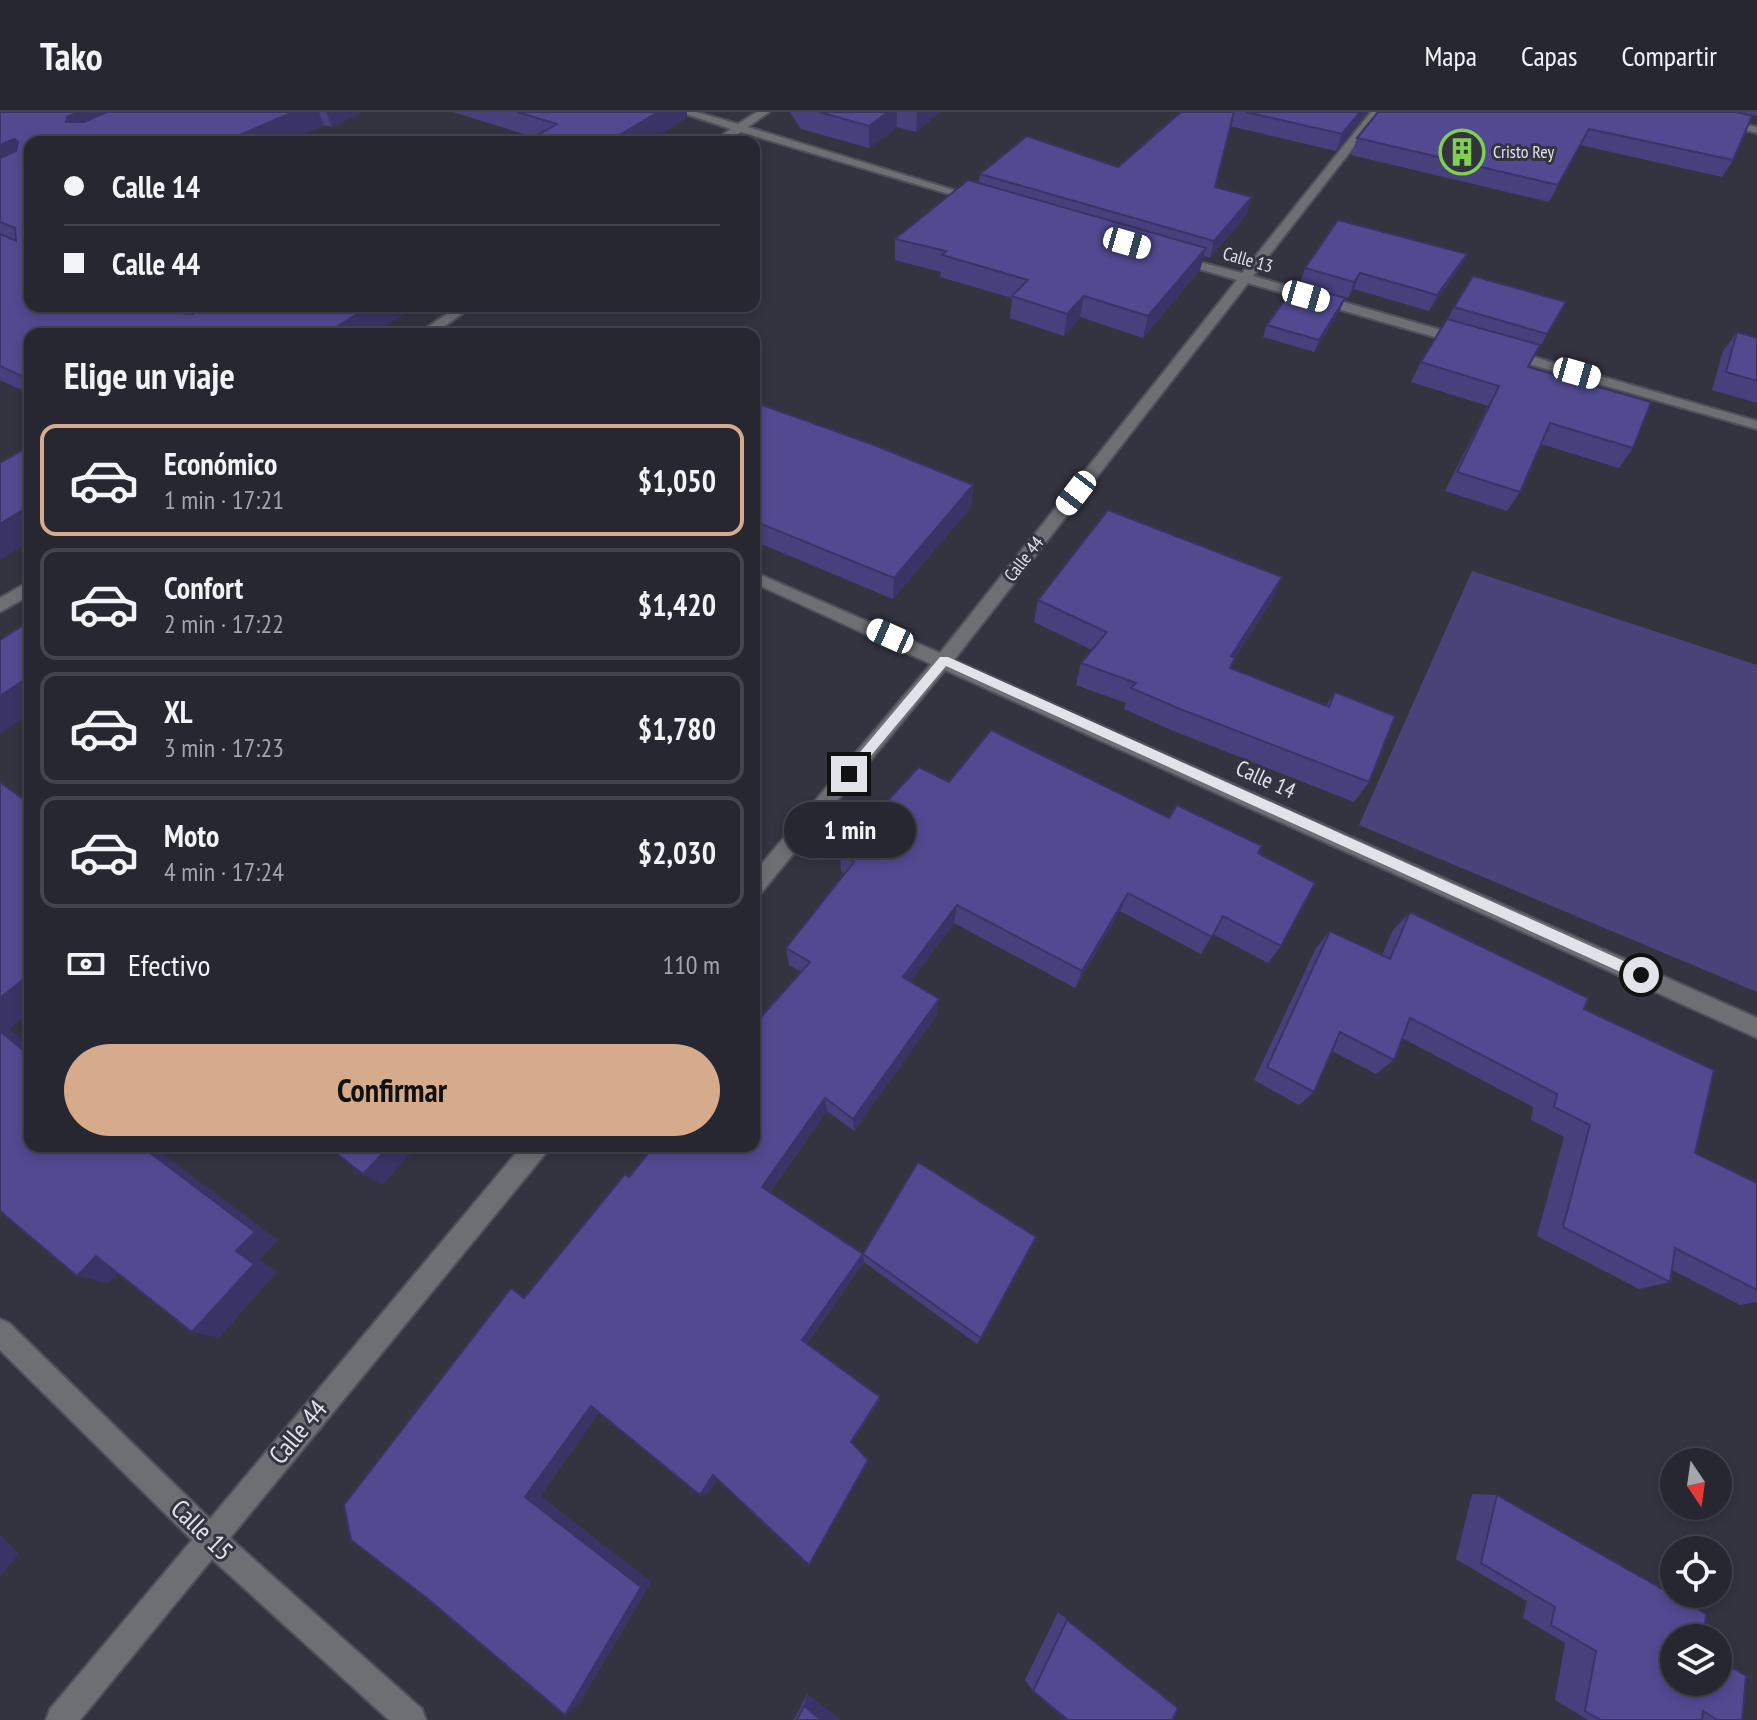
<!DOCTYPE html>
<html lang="es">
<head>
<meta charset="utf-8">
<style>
  :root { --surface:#272731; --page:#33333d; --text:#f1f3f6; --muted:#a4a5ab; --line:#43444d; --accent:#d6ab8b }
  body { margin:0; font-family:"PT Sans Narrow",sans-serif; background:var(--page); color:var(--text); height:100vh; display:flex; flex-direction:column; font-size:30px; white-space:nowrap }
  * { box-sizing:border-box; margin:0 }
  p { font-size:26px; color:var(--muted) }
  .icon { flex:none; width:44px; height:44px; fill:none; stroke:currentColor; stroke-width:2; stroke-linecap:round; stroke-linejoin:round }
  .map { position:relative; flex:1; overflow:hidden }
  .sheet { position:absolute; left:24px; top:216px; width:736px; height:824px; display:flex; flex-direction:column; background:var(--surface); border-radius:16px; box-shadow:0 4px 12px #0003,0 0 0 2px var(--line) }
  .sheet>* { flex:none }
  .hud { position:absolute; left:24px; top:24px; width:736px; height:176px; border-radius:16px; box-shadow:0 4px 12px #0003,0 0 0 2px var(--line); display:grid; align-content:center; height:176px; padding:0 40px; background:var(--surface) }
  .needle { width:52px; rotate:167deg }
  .tools { position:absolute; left:1660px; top:1336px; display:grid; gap:16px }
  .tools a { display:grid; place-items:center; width:72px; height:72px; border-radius:50%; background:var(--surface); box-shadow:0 4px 12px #0003,0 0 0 2px var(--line); font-size:40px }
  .end { position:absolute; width:36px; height:36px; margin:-18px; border:10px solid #e2e2ea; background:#111; box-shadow:0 0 0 4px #111 }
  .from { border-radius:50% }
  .bubble { position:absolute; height:56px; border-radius:28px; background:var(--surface); box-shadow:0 4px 12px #0003,0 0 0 2px var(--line); font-size:26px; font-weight:800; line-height:56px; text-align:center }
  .car { position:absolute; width:24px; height:48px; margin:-24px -12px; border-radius:10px; box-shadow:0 0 6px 2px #0007; background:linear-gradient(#fff 24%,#345 0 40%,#fff 0 76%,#345 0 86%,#fff 0) }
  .hud b { display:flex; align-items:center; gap:28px; height:76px; font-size:30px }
  .hud b+b { border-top:2px solid var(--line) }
  .hud i { width:20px; height:20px; background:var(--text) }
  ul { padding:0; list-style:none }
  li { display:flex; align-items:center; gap:24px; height:112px; margin:0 16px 12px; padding:0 24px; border:4px solid var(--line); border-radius:16px }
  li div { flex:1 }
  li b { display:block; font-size:30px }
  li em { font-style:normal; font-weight:800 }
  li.active { border-color:var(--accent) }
  li>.icon { width:72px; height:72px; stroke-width:1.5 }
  h2 { padding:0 40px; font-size:36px; line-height:96px }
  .pay { display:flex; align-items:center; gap:20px; height:88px; padding:0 40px; font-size:30px }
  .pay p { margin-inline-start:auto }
  .button { display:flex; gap:16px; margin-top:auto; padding:16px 40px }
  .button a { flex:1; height:92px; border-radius:48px; background:var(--accent); color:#111; font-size:32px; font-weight:800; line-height:92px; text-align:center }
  header { display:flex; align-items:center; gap:48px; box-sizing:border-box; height:112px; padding:0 40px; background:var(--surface); border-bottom:2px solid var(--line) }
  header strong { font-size:38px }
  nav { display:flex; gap:44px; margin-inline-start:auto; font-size:28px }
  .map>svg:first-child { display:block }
</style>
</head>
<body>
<header>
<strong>Tako</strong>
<nav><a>Mapa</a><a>Capas</a><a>Compartir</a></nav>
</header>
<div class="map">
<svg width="1757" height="1608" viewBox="0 0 1757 1608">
  <rect width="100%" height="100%" fill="#343441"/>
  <path fill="#484379" d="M1472 459 1757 553V880L1359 713Z"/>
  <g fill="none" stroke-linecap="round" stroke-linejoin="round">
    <g stroke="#50505c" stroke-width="4">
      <path id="street" d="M680 0H696L738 12 757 0H769L748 15 986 88 976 90 741 20 725 30H713L731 17Z
        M1371 0H1381L1253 164 1469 226V232H1459L1248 171 954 548 1757 906V926L945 558 761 781 754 783V761L931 552 754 471V460L940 541 1237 168 1172 149V143L1242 161Z
        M1669 0H1688L1757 15V21Z
        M458 194H473L433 222H418Z
        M1506 237 1757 309V317L1501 244V238Z
        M30 469V483L0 500V486Z
        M522 1034H548L545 1042 230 1426 422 1597 426 1608H389L212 1447 80 1608H46L50 1597 192 1428 0 1238V1207L9 1211 210 1407Z"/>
    </g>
    <use href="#street" fill="#6e6e75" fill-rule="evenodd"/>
  </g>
  <path fill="#46407d" d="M0 0H362L332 15 324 13 285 30H30V194H416L372 222H30V282L0 268Z
    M453 0H687V6L533 25Z
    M790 0H940L916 20 897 15 869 36 801 17Z
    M1181 0H1367L1336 39 1230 14 1215 75 1247 102 1210 146 1204 144 1200 158 1143 226 1080 205 1064 224 1010 206 1012 186 940 165 941 160 895 148V127L979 71 980 62 1118 55Z
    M1378 0H1757V4L1750 2V3L1733 48 1722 65 1580 33 1549 90 1351 43 1357 26Z
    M1305 156 1459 157 1429 199 1354 177 1348 186 1300 172Z
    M1345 186 1340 198 1314 240 1263 225 1267 213Z
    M1566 190 1528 255 1633 336 1619 356 1541 332 1520 380 1507 399 1445 379 1488 294 1411 270 1421 250 1448 207 1454 195Z
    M1737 220 1757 226V291L1712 278 1723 239Z
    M754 290 973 373 971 395 893 487 754 429Z
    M1038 488H1272L1235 546 1231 556 1326 594 1335 580 1369 670 1354 690 1171 618 1124 597 1126 591 1076 573 1081 551 1092 538 1034 510Z
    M949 670 1169 706 1258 741 1281 834 1268 851 1213 822 1201 842 1120 799 1075 876 954 811 910 870 937 903 854 1019 827 999 770 1080 863 1142 981 1226 977 1232 864 1150 807 1231 880 1287 852 1331 717 1367 708 1381 599 1301 540 1384 651 1470 579 1592 428 1487 629 1065 801 860 789 853 786 836 845 762 841 759 840 740Z
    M1410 800 1584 897 1695 1041 1757 1071V1190L1740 1193 1672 1158 1670 1170 1639 1177 1537 1124 1564 1025 1531 1008 1533 995 1402 926 1394 948 1376 962 1332 939 1314 980 1299 993 1254 968 1316 836 1330 819 1382 843 1393 818Z
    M1472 1382 1497 1383 1674 1526 1742 1608H1588L1555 1588 1565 1531 1523 1506 1527 1489 1456 1447Z
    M1058 1500 1178 1596 1033 1579 1025 1568Z
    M807 1582 840 1608H794Z"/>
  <path fill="#393466" d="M79 0H139L80 30 66 10 67 5Z
    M293 0H319L324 13 285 30H224Z
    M326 0H362L332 15Z
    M658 0H687V6L649 30H608Z
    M888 0H897V15L869 36V14Z
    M917 0H940L916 20Z
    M1360 0H1367L1336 39 1342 22Z
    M14 27 29 49 0 62V33Z
    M1252 85 1247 102 1210 146 1214 129Z
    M1206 136 1200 158 1143 226 1148 204Z
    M1467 142 1459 157 1429 199 1437 183Z
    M1360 161 1354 177 1348 186 1354 170Z
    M1084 184 1080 205 1064 224 1067 202Z
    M1345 186 1340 198 1314 240 1319 228Z
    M370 194H416L372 222H325Z
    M973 373 971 395 893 487 894 466Z
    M28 395 30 397V429L0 448V412Z
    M1282 465 1272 488 1222 566 1231 544Z
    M30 564V601L0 622V584Z
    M1128 781 1120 799 1075 876 1082 859Z
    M957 793 954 811 902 881 903 865Z
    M30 862V900L9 917 30 934V944L0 919V886Z
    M939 887 937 903 854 1019 853 1007Z
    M825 986 827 999 766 1085 762 1075Z
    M141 1034H152L278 1128 260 1147 277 1160 219 1226 192 1220 236 1139Z
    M390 1034H418L382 1073 363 1062Z
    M863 1142 864 1150 805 1233 802 1228Z
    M96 1144 126 1152 108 1171 77 1164Z
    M880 1285V1287L852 1331 851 1330Z
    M591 1294 602 1297 540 1384 651 1470 579 1592 565 1603 525 1385Z
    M713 1363H720L708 1381 700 1383Z
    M0 1423 19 1442 0 1464Z
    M807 1582 840 1608H821L804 1594Z"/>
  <path fill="#514a91" stroke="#393466" stroke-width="2" d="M0 0H79L67 5 66 10H84L107 0H293L224 30H30V194H159L174 201 193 202 196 198 188 194H370L325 222H30V268L0 254V122L16 129 15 116 0 110V46L16 39 18 30 14 27 0 33Z
    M517 0H658L608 30H525L557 12Z
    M819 0H888L869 14Z
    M1181 0H1234L1215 75 1252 85 1214 129 980 62 1027 24 1118 55Z
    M1246 0H1360L1342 22Z
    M1378 0H1736L1752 4 1733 48 1589 17 1558 73 1357 26Z
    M968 68 1206 136 1148 204 1084 184 1067 202 1012 184 1028 168 942 143 946 139 895 127Z
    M1338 108 1467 142 1437 183 1360 161 1354 170 1305 156Z
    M1473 164 1566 190 1547 222 1454 195Z
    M1296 172 1345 186 1319 228 1267 213Z
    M1447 207 1540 233 1528 255 1651 290 1633 336 1550 311 1520 380 1457 360 1499 274 1421 250Z
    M1737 220 1757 226V269L1726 260Z
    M754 290 874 333 973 373 894 466 754 409Z
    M30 334V396L28 395 0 412V351Z
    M1108 398 1282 465 1231 544 1235 546 1230 556 1329 595 1335 580 1395 604 1369 670 1180 597 1131 576 1136 571 1081 551 1107 520 1038 488Z
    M30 509V564L0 584V528Z
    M991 618 1169 706 1177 693 1262 734 1258 741 1315 771 1281 834 1223 804 1212 825 1128 781 1082 859 957 793 903 865 939 887 853 1007 825 986 762 1075 863 1142 802 1228 880 1285 851 1330 868 1348 809 1453 713 1363 700 1383 591 1294 525 1385 641 1475 565 1603 428 1487 351 1428 344 1393 511 1176 524 1186 625 1062 629 1065 654 1034H754V913L810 850 786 836 854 750 840 740 919 655 949 670Z
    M0 670 23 687 30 681V862L0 886Z
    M1410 800 1588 886 1584 897 1714 958 1695 1041 1757 1071V1178L1675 1136 1670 1170 1563 1115 1590 1013 1554 995 1557 982 1410 906 1394 948 1340 920 1314 980 1267 955 1330 819 1390 847Z
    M0 919 30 944V1034H141L255 1120 236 1139 254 1152 192 1220 96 1144 77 1164 0 1099Z
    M327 1034H390L363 1062Z
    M918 1050 1036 1125 981 1226 863 1142Z
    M1497 1383 1706 1502 1704 1526H1674V1570H1718V1547L1746 1564 1742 1608H1717L1703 1599 1702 1608H1601L1585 1599 1596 1539 1551 1513 1555 1495 1481 1451Z
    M1067 1508 1178 1596 1172 1608H1068L1033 1579Z
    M804 1594 821 1608H797Z"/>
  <path fill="#e2e2ea" d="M940 545H948L1646 859 1648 863 1641 869 1636 867 946 554 853 665H845V658Z"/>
  <defs>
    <g id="building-ring" transform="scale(2.3)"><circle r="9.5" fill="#343441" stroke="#80d051" stroke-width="1.5"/><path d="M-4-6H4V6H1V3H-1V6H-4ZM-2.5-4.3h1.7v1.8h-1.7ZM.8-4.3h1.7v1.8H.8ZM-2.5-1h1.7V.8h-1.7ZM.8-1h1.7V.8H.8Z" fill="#80d051"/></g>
  </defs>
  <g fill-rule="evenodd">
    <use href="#building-ring" x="1462" y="40"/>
  </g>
  <g text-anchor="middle" stroke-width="6" stroke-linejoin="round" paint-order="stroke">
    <g font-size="18" fill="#e2e2ea" stroke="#343441" text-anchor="start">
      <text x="1493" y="46">Cristo Rey</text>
    </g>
    <g font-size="18" fill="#e2e2ea" stroke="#343441">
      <text transform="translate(1248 148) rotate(16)" y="6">Calle 13</text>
      <text transform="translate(1024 447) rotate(-52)" y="6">Calle 44</text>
    </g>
    <g font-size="22" fill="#e2e2ea" stroke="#343441">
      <text transform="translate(1266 667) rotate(24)" y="8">Calle 14</text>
    </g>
    <g font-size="26" fill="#e2e2ea" stroke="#343441">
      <text transform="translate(298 1320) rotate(-50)" y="9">Calle 44</text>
      <text transform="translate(202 1418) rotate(44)" y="9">Calle 15</text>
    </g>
  </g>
</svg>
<div class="tools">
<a><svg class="needle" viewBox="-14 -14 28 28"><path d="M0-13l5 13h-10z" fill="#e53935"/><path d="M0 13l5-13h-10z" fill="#a4a5ab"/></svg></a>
<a><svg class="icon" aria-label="locate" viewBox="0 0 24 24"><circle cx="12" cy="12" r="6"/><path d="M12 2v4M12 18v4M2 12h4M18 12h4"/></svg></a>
<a><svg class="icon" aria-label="layers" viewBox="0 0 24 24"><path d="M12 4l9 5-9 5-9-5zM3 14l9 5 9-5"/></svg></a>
</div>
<i class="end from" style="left:1641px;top:863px"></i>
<i class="end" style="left:849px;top:662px"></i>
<div class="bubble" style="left:784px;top:690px;width:132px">1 min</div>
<i class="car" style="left:1127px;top:131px;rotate:106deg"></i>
<i class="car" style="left:1306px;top:184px;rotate:106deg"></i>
<i class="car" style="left:1577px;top:261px;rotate:106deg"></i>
<i class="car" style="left:1076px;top:381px;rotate:218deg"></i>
<i class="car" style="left:890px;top:524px;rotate:294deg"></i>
<div class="hud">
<b><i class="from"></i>Calle 14</b>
<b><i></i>Calle 44</b>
</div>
<section class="sheet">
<h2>Elige un viaje</h2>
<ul>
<li class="active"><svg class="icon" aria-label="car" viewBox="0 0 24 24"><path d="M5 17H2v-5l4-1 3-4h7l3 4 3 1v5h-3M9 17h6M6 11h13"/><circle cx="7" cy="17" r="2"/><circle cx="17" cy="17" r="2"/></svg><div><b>Económico</b><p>1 min · 17:21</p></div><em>$1,050</em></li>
<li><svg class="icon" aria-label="car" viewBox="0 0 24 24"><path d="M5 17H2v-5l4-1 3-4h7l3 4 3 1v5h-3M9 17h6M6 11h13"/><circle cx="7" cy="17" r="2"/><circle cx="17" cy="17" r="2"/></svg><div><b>Confort</b><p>2 min · 17:22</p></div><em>$1,420</em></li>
<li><svg class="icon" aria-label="car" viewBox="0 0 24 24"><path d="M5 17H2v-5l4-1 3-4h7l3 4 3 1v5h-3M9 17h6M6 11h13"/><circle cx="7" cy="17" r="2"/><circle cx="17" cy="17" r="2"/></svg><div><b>XL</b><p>3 min · 17:23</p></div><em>$1,780</em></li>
<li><svg class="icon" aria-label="car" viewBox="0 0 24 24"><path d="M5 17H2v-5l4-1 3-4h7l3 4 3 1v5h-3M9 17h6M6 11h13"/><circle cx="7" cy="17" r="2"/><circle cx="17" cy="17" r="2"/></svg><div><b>Moto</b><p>4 min · 17:24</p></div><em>$2,030</em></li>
</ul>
<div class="pay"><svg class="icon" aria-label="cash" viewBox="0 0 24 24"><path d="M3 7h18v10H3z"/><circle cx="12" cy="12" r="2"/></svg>Efectivo<p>110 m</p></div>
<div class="button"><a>Confirmar</a></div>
</section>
</div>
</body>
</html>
